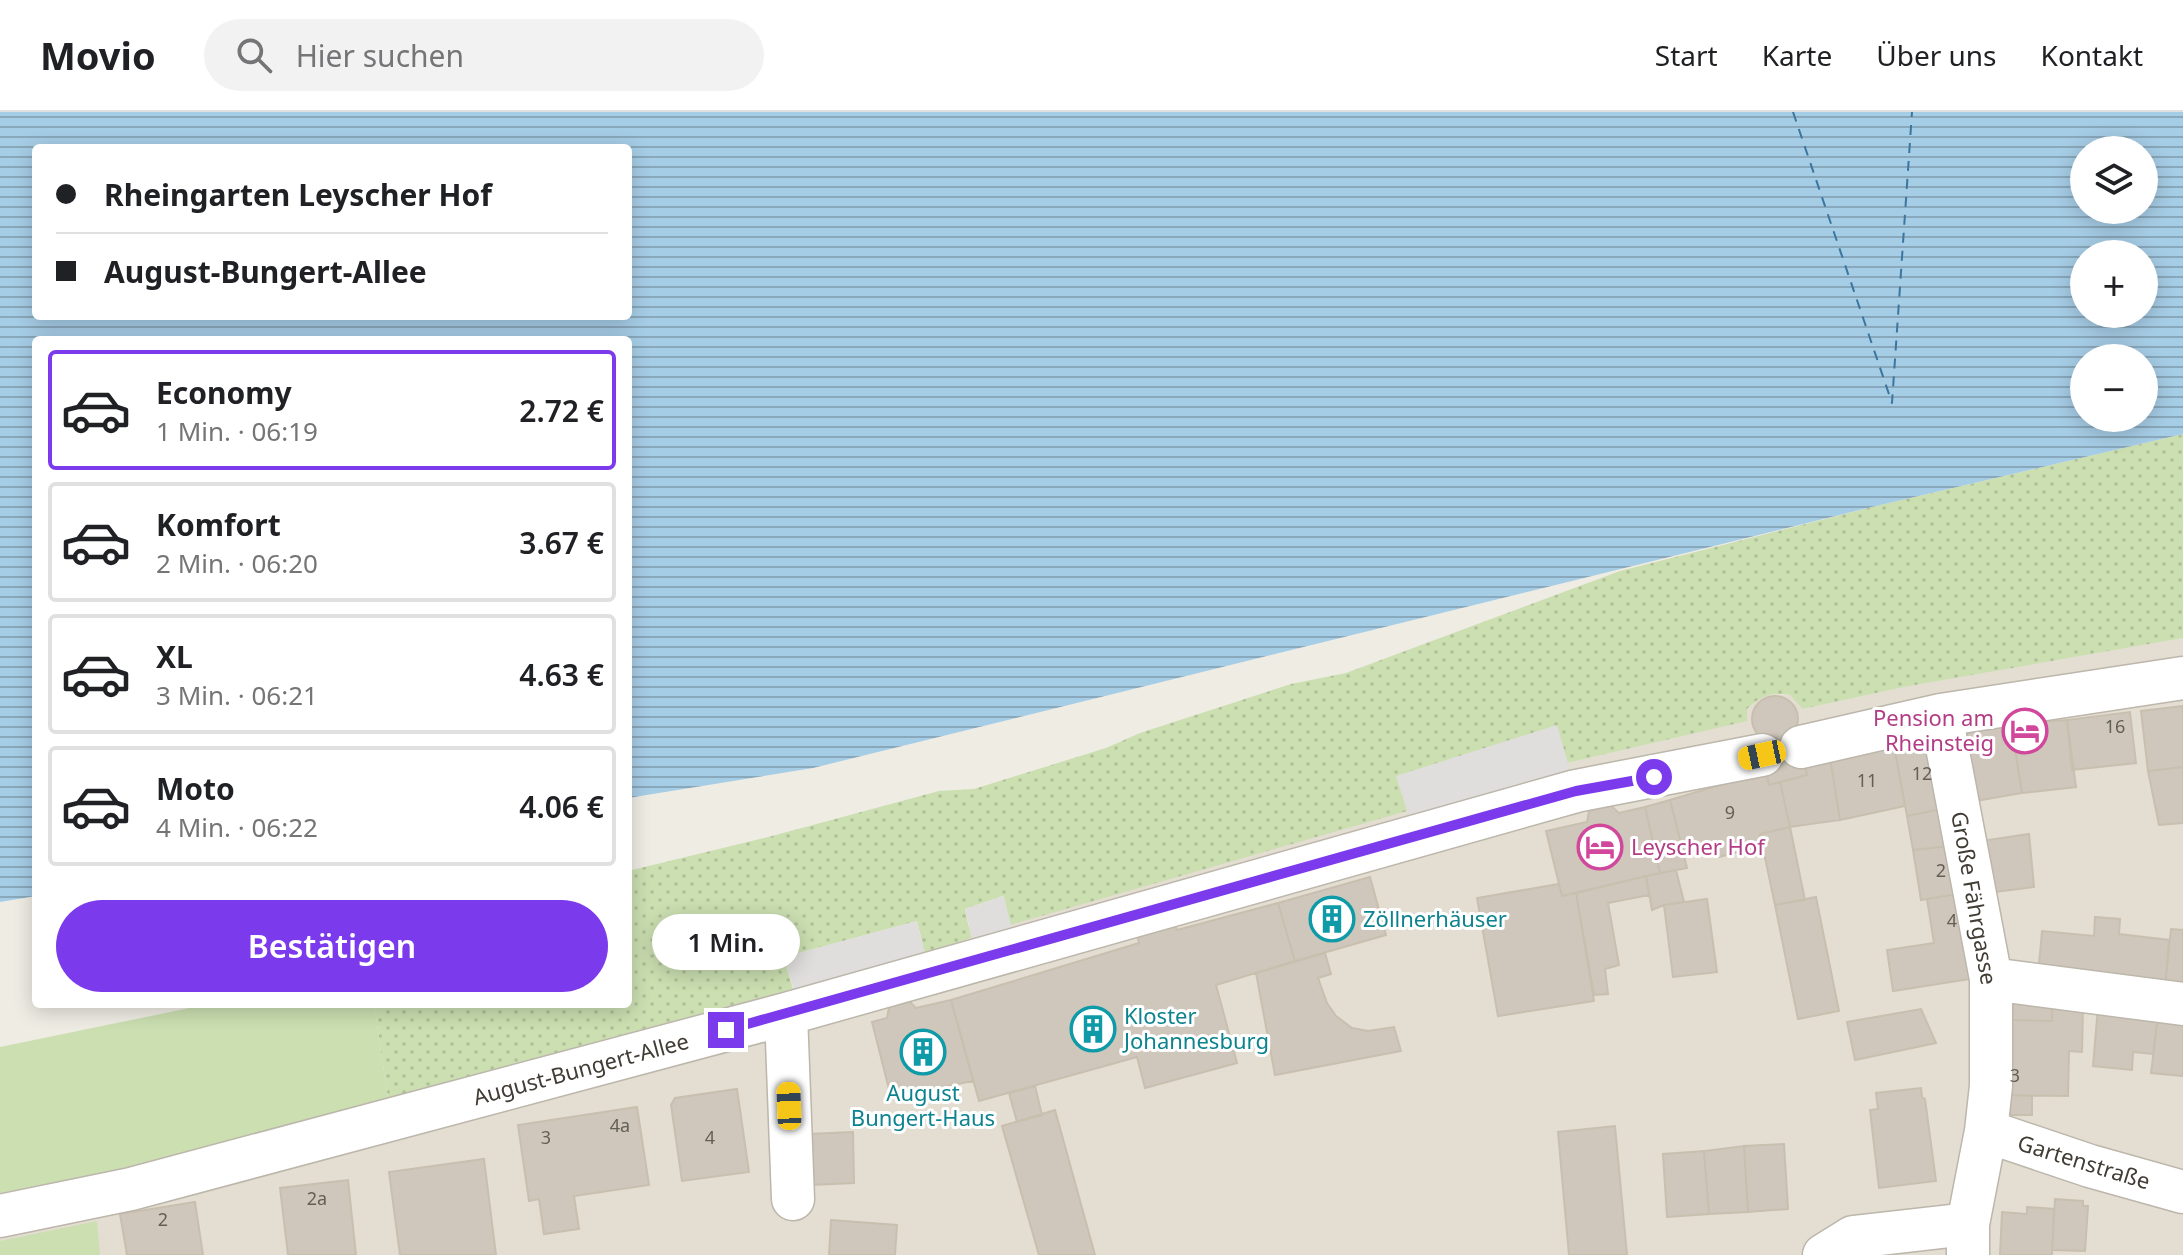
<!DOCTYPE html>
<html lang="de">
<head>
<meta charset="utf-8">
<style>
  :root { --surface:#fff; --page:#f2f2f2; --text:#202124; --muted:#757577; --line:#e0e0e0; --accent:#7c3aed }
  body { margin:0; font-family:"Noto Sans",sans-serif; background:var(--page); color:var(--text); height:100vh; display:flex; flex-direction:column; font-size:30px; white-space:nowrap }
  * { box-sizing:border-box; margin:0 }
  p { font-size:26px; color:var(--muted) }
  .icon { flex:none; width:44px; height:44px; fill:none; stroke:currentColor; stroke-width:2; stroke-linecap:round; stroke-linejoin:round }
  .map { position:relative; flex:1; overflow:hidden }
  .panel { position:absolute; left:32px; top:224px; width:600px; height:672px; display:flex; flex-direction:column; background:var(--surface); border-radius:8px; box-shadow:0 4px 20px #0003 }
  .panel>* { flex:none }
  .top-card { position:absolute; left:32px; top:32px; width:600px; height:176px; border-radius:8px; box-shadow:0 4px 20px #0003; display:grid; align-content:center; height:176px; padding:0 24px; background:var(--surface) }
  .tools { position:absolute; left:2070px; top:24px; display:grid; gap:16px }
  .tools a { display:grid; place-items:center; width:88px; height:88px; border-radius:50%; background:var(--surface); box-shadow:0 4px 20px #0003; font-size:40px }
  .end { position:absolute; width:36px; height:36px; margin:-18px; border:10px solid #7c3aed; background:#fff; box-shadow:0 0 0 4px #fff }
  .from { border-radius:50% }
  .bubble { position:absolute; height:56px; border-radius:28px; background:var(--surface); box-shadow:0 4px 20px #0003; font-size:26px; font-weight:600; line-height:56px; text-align:center }
  .car { position:absolute; width:24px; height:48px; margin:-24px -12px; border-radius:10px; box-shadow:0 0 6px 2px #0007; background:linear-gradient(#f5c518 24%,#345 0 40%,#f5c518 0 76%,#345 0 86%,#f5c518 0) }
  .top-card b { display:flex; align-items:center; gap:28px; height:76px; font-size:30px }
  .top-card b+b { border-top:2px solid var(--line) }
  .top-card i { width:20px; height:20px; background:var(--text) }
  ul { padding:14px 0 0; list-style:none }
  li { display:flex; align-items:center; gap:24px; height:120px; margin:0 16px 12px; padding:0 8px; border:4px solid var(--line); border-radius:8px }
  li div { flex:1 }
  li b { display:block; font-size:30px }
  li em { font-style:normal; font-weight:600 }
  li.on { border-color:var(--accent) }
  li>.icon { width:72px; height:72px; stroke-width:1.5 }
  .cta { display:flex; gap:16px; margin-top:auto; padding:16px 24px }
  .cta a { flex:1; height:92px; border-radius:48px; background:var(--accent); color:#fff; font-size:32px; font-weight:600; line-height:92px; text-align:center }
  header { display:flex; align-items:center; gap:48px; box-sizing:border-box; height:112px; padding:0 40px; background:var(--surface); border-bottom:2px solid var(--line) }
  header strong { font-size:38px }
  nav { display:flex; gap:44px; margin-inline-start:auto; font-size:28px }
  .search { width:560px; height:72px; background:var(--page); display:flex; align-items:center; gap:20px; box-sizing:border-box; padding:0 28px; border-radius:44px; color:var(--muted); font-size:30px }
  .map>svg:first-child { display:block }
</style>
</head>
<body>
<header>
<strong>Movio</strong>
<div class="search"><svg class="icon" aria-label="search" viewBox="0 0 24 24"><circle cx="10" cy="10" r="6"/><path d="M15 15l6 6"/></svg>Hier suchen</div>
<nav><a>Start</a><a>Karte</a><a>Über uns</a><a>Kontakt</a></nav>
</header>
<div class="map">
<svg width="2183" height="1143" viewBox="0 0 2183 1143">
  <defs>
    <pattern id="park-dots" width="8" height="8" patternUnits="userSpaceOnUse" patternTransform="scale(2)"><rect width="8" height="8" fill="#cbdfb1"/><path d="M2 2h.1M6 6h.1" fill="none" stroke="#b0c099" stroke-width="1.8" stroke-linecap="round"/></pattern>
    <pattern id="water-rules" width="6" height="5" patternUnits="userSpaceOnUse" patternTransform="scale(2)"><rect width="6" height="5" fill="#a6cde6"/><path d="M0 2.5h6" fill="none" stroke="#89a8bb"/></pattern>
  </defs>
  <rect width="100%" height="100%" fill="#efece4"/>
  <path fill="#e3ddd2" d="M2183 526V1143H0V1081L130 1056 792 877 1392 663 1567 651 1746 609 1747 597 1756 587 1767 582 1790 583 1804 597 1904 575Z"/>
  <path fill="url(#park-dots)" d="M2183 322V526L1904 575 1803 597 1790 583C1771 580 1761 583 1747 597V609L1567 651 1556 614 1397 664 1407 699 1010 813 1003 784 965 797 971 826 925 841 917 809 784 845 793 877 388 986 374 892H628V759L772 724 939 679 974 677 1106 636 1140 621 1291 572 1346 561 1620 459 1876 394Z"/>
  <path fill="#cbdfb1" d="M209 892H374L388 986 130 1056 0 1081V935Z
    M97 1109 100 1143H0V1129Z"/>
  <path fill="#e0dedc" d="M1557 613 1576 679 1415 724 1396 664Z
    M1004 784 1016 835 977 846 965 797Z
    M917 809 929 859 800 898 784 845Z"/>
  <path fill="url(#water-rules)" fill-rule="evenodd" d="M0 0H2183V322L1876 394 813 656 628 686V228H36V784L0 790ZM36 36H628V204H36ZM2084 38H2144V98H2084ZM2084 142H2144V202H2084ZM2084 246H2144V306H2084Z"/>
  <g fill="none" stroke-linecap="round" stroke-linejoin="round">
    <path stroke="#3c769e" stroke-width="2" stroke-dasharray="10 8" stroke-linecap="butt" d="M1793 0 1892 291 1912 0"/>
  </g>
  <path fill="#cfc7bb" stroke="#c9bfaf" stroke-width="2" d="M1752 607a23 23 0 1 1 46 0a23 23 0 1 1-46 0Z
    M2183 594V655L2148 659 2141 599Z
    M2130 600 2136 651 2072 658 2067 608Z
    M2067 608 2076 675 2022 681 2011 612Z
    M2011 612 2022 681 1964 691 1952 622Z
    M1937 621 1951 695 1907 704 1893 629Z
    M1786 629 1801 635 1807 663 1769 673 1762 643Z
    M1893 629 1905 694 1840 708 1830 645Z
    M1830 645 1840 708 1790 715 1780 670 1807 663 1805 652Z
    M2183 655V711L2159 713 2148 659Z
    M1766 659 1769 673 1780 670 1790 715 1760 722 1762 734 1719 745 1716 733 1684 743 1670 688Z
    M1670 688 1687 756 1660 761 1645 695Z
    M1610 693 1619 701 1645 695 1660 761 1562 784 1546 719 1587 710 1589 699Z
    M1951 695 1959 733 1913 738 1907 704Z
    M1790 715 1805 788 1775 793 1760 722Z
    M2029 722 2034 775 1980 782 1975 730Z
    M1959 733 1969 780 1921 788 1913 738Z
    M1676 758 1684 790 1664 793 1652 798 1646 764Z
    M1646 764 1649 783 1608 791 1619 853 1605 857 1608 882 1594 883 1576 781Z
    M1370 765 1386 823 1295 849 1278 791Z
    M1559 772 1562 784 1576 781 1594 889 1498 904 1477 786Z
    M1969 780 1983 865 1893 879 1887 838 1934 831 1927 787Z
    M1816 785 1839 899 1798 907 1775 793Z
    M1707 787 1717 860 1673 865 1664 793Z
    M1278 791 1295 849 1216 873 1237 951 1145 976 1137 945 979 989 951 888 1139 831 1137 823 1174 811 1177 818Z
    M2095 805 2120 807 2119 822 2169 828 2165 875 2038 864 2042 819 2094 824Z
    M2171 817 2183 818V876L2165 875Z
    M1325 841 1331 862 1318 866 1327 891 1336 904 1352 916 1368 919 1394 915 1401 939 1275 963 1256 861Z
    M2012 884 2052 892V909L2006 908Z
    M908 888 916 896 951 888 973 969 891 985 872 910 887 906 889 896 894 890Z
    M2052 892 2083 893 2082 940 2069 939 2068 984 2005 983 2006 908 2052 909Z
    M2098 895 2158 904 2153 942 2133 940 2132 958 2093 954Z
    M1921 897 1936 931 1855 948 1847 910Z
    M2158 904 2183 906V964L2151 961Z
    M1035 974 1042 1003 1017 1010 1009 981Z
    M1921 976 1922 985 1925 987 1936 1069 1879 1076 1870 998 1878 997 1876 981Z
    M737 977 749 1060 682 1069 671 993 675 986Z
    M2005 983 2032 984V1003H2004Z
    M637 995 649 1073 574 1084 579 1117 544 1122 539 1087 529 1089 518 1013Z
    M1055 998 1095 1143H1039L1002 1014Z
    M1615 1014 1627 1143H1569L1558 1020Z
    M853 1020 854 1071 811 1073 809 1022Z
    M1784 1032 1788 1097 1748 1100 1744 1034Z
    M1744 1034 1748 1100 1709 1102 1704 1039Z
    M1704 1039 1709 1102 1667 1105 1663 1042Z
    M484 1047 496 1143H400L389 1060Z
    M348 1068 356 1143H288L280 1076Z
    M2055 1087 2083 1089V1094H2088L2085 1139 2052 1138Z
    M195 1090 203 1143H127L120 1102Z
    M2027 1095 2054 1097 2052 1143H2000L2002 1100 2027 1102Z
    M831 1108 897 1113 895 1143H829Z"/>
  <g fill="none" stroke-linecap="round" stroke-linejoin="round">
    <g stroke="#bcb6ab" stroke-width="45">
      <path id="minor" d="M1941 603 1991 867V974L1986 1019 1968 1112V1143
        M1801 635 1941 603 2183 566
        M1991 867 2183 892
        M786 902 793 1087
        M1986 1019 2090 1054 2183 1080
        M0 1104 131 1077 786 902 1576 679 1762 643
        M1824 1143 1853 1125 1968 1112"/>
    </g>
    <use href="#minor" stroke="#fff" stroke-width="42"/>
  </g>
  <g fill="none" stroke-linecap="round" stroke-linejoin="round">
    <path stroke="#7c3aed" stroke-width="10" d="M726 918 1576 679 1654 665"/>
  </g>
  <defs>
    <g id="hotel-ring" transform="scale(2.3)"><circle r="9.5" fill="#fff" stroke="#d1479c" stroke-width="1.5"/><path d="M-6-4.5h1.5V1H6V5H4.5V3h-9V5H-6ZM-4 0a1.8 1.8 0 1 1 3.6 0ZM.5 0V-2.5h3Q6-2.5 6 0Z" fill="#d1479c"/></g>
    <g id="building-ring" transform="scale(2.3)"><circle r="9.5" fill="#fff" stroke="#0f9aa8" stroke-width="1.5"/><path d="M-4-6H4V6H1V3H-1V6H-4ZM-2.5-4.3h1.7v1.8h-1.7ZM.8-4.3h1.7v1.8H.8ZM-2.5-1h1.7V.8h-1.7ZM.8-1h1.7V.8H.8Z" fill="#0f9aa8"/></g>
  </defs>
  <g fill-rule="evenodd">
    <use href="#hotel-ring" x="2025" y="619"/>
    <use href="#hotel-ring" x="1600" y="735"/>
    <use href="#building-ring" x="1332" y="807"/>
    <use href="#building-ring" x="1093" y="917"/>
    <use href="#building-ring" x="923" y="940"/>
  </g>
  <g text-anchor="middle" stroke-width="6" stroke-linejoin="round" paint-order="stroke">
    <g font-size="18" fill="#645f56">
      <text x="2115" y="621">16</text>
      <text x="1922" y="668">12</text>
      <text x="1867" y="675">11</text>
      <text x="1730" y="707">9</text>
      <text x="1941" y="765">2</text>
      <text x="1952" y="815">4</text>
      <text x="2015" y="970">3</text>
      <text x="620" y="1020">4a</text>
      <text x="546" y="1032">3</text>
      <text x="710" y="1032">4</text>
      <text x="317" y="1093">2a</text>
      <text x="163" y="1114">2</text>
    </g>
    <g font-size="22" fill="#b23c85" stroke="#fff" text-anchor="end">
      <text x="1994" y="614">Pension am<tspan x="1994" dy="25">Rheinsteig</tspan></text>
      <text x="1631" y="743" text-anchor="start">Leyscher Hof</text>
    </g>
    <g font-size="22" fill="#413c34" stroke="#fff">
      <text transform="translate(1974 786) rotate(80)" y="8">Große Fährgasse</text>
      <text transform="translate(581 957) rotate(-15)" y="8">August-Bungert-Allee</text>
      <text transform="translate(2084 1050) rotate(17)" y="8">Gartenstraße</text>
    </g>
    <g font-size="22" fill="#0d838f" stroke="#fff" text-anchor="start">
      <text x="1363" y="815">Zöllnerhäuser</text>
      <text x="1124" y="912">Kloster<tspan x="1124" dy="25">Johannesburg</tspan></text>
      <text x="923" y="989" text-anchor="middle">August<tspan x="923" dy="25">Bungert-Haus</tspan></text>
    </g>
  </g>
</svg>
<div class="tools">
<a><svg class="icon" aria-label="layers" viewBox="0 0 24 24"><path d="M12 4l9 5-9 5-9-5zM3 14l9 5 9-5"/></svg></a>
<a>+</a>
<a>−</a>
</div>
<i class="end from" style="left:1654px;top:665px"></i>
<i class="end" style="left:726px;top:918px"></i>
<div class="bubble" style="left:652px;top:802px;width:148px">1 Min.</div>
<i class="car" style="left:1762px;top:643px;rotate:258deg"></i>
<i class="car" style="left:789px;top:994px;rotate:358deg"></i>
<div class="top-card">
<b><i class="from"></i>Rheingarten Leyscher Hof</b>
<b><i></i>August-Bungert-Allee</b>
</div>
<section class="panel">
<ul>
<li class="on"><svg class="icon" aria-label="car" viewBox="0 0 24 24"><path d="M5 17H2v-5l4-1 3-4h7l3 4 3 1v5h-3M9 17h6M6 11h13"/><circle cx="7" cy="17" r="2"/><circle cx="17" cy="17" r="2"/></svg><div><b>Economy</b><p>1 Min. · 06:19</p></div><em>2.72 €</em></li>
<li><svg class="icon" aria-label="car" viewBox="0 0 24 24"><path d="M5 17H2v-5l4-1 3-4h7l3 4 3 1v5h-3M9 17h6M6 11h13"/><circle cx="7" cy="17" r="2"/><circle cx="17" cy="17" r="2"/></svg><div><b>Komfort</b><p>2 Min. · 06:20</p></div><em>3.67 €</em></li>
<li><svg class="icon" aria-label="car" viewBox="0 0 24 24"><path d="M5 17H2v-5l4-1 3-4h7l3 4 3 1v5h-3M9 17h6M6 11h13"/><circle cx="7" cy="17" r="2"/><circle cx="17" cy="17" r="2"/></svg><div><b>XL</b><p>3 Min. · 06:21</p></div><em>4.63 €</em></li>
<li><svg class="icon" aria-label="car" viewBox="0 0 24 24"><path d="M5 17H2v-5l4-1 3-4h7l3 4 3 1v5h-3M9 17h6M6 11h13"/><circle cx="7" cy="17" r="2"/><circle cx="17" cy="17" r="2"/></svg><div><b>Moto</b><p>4 Min. · 06:22</p></div><em>4.06 €</em></li>
</ul>
<div class="cta"><a>Bestätigen</a></div>
</section>
</div>
</body>
</html>
